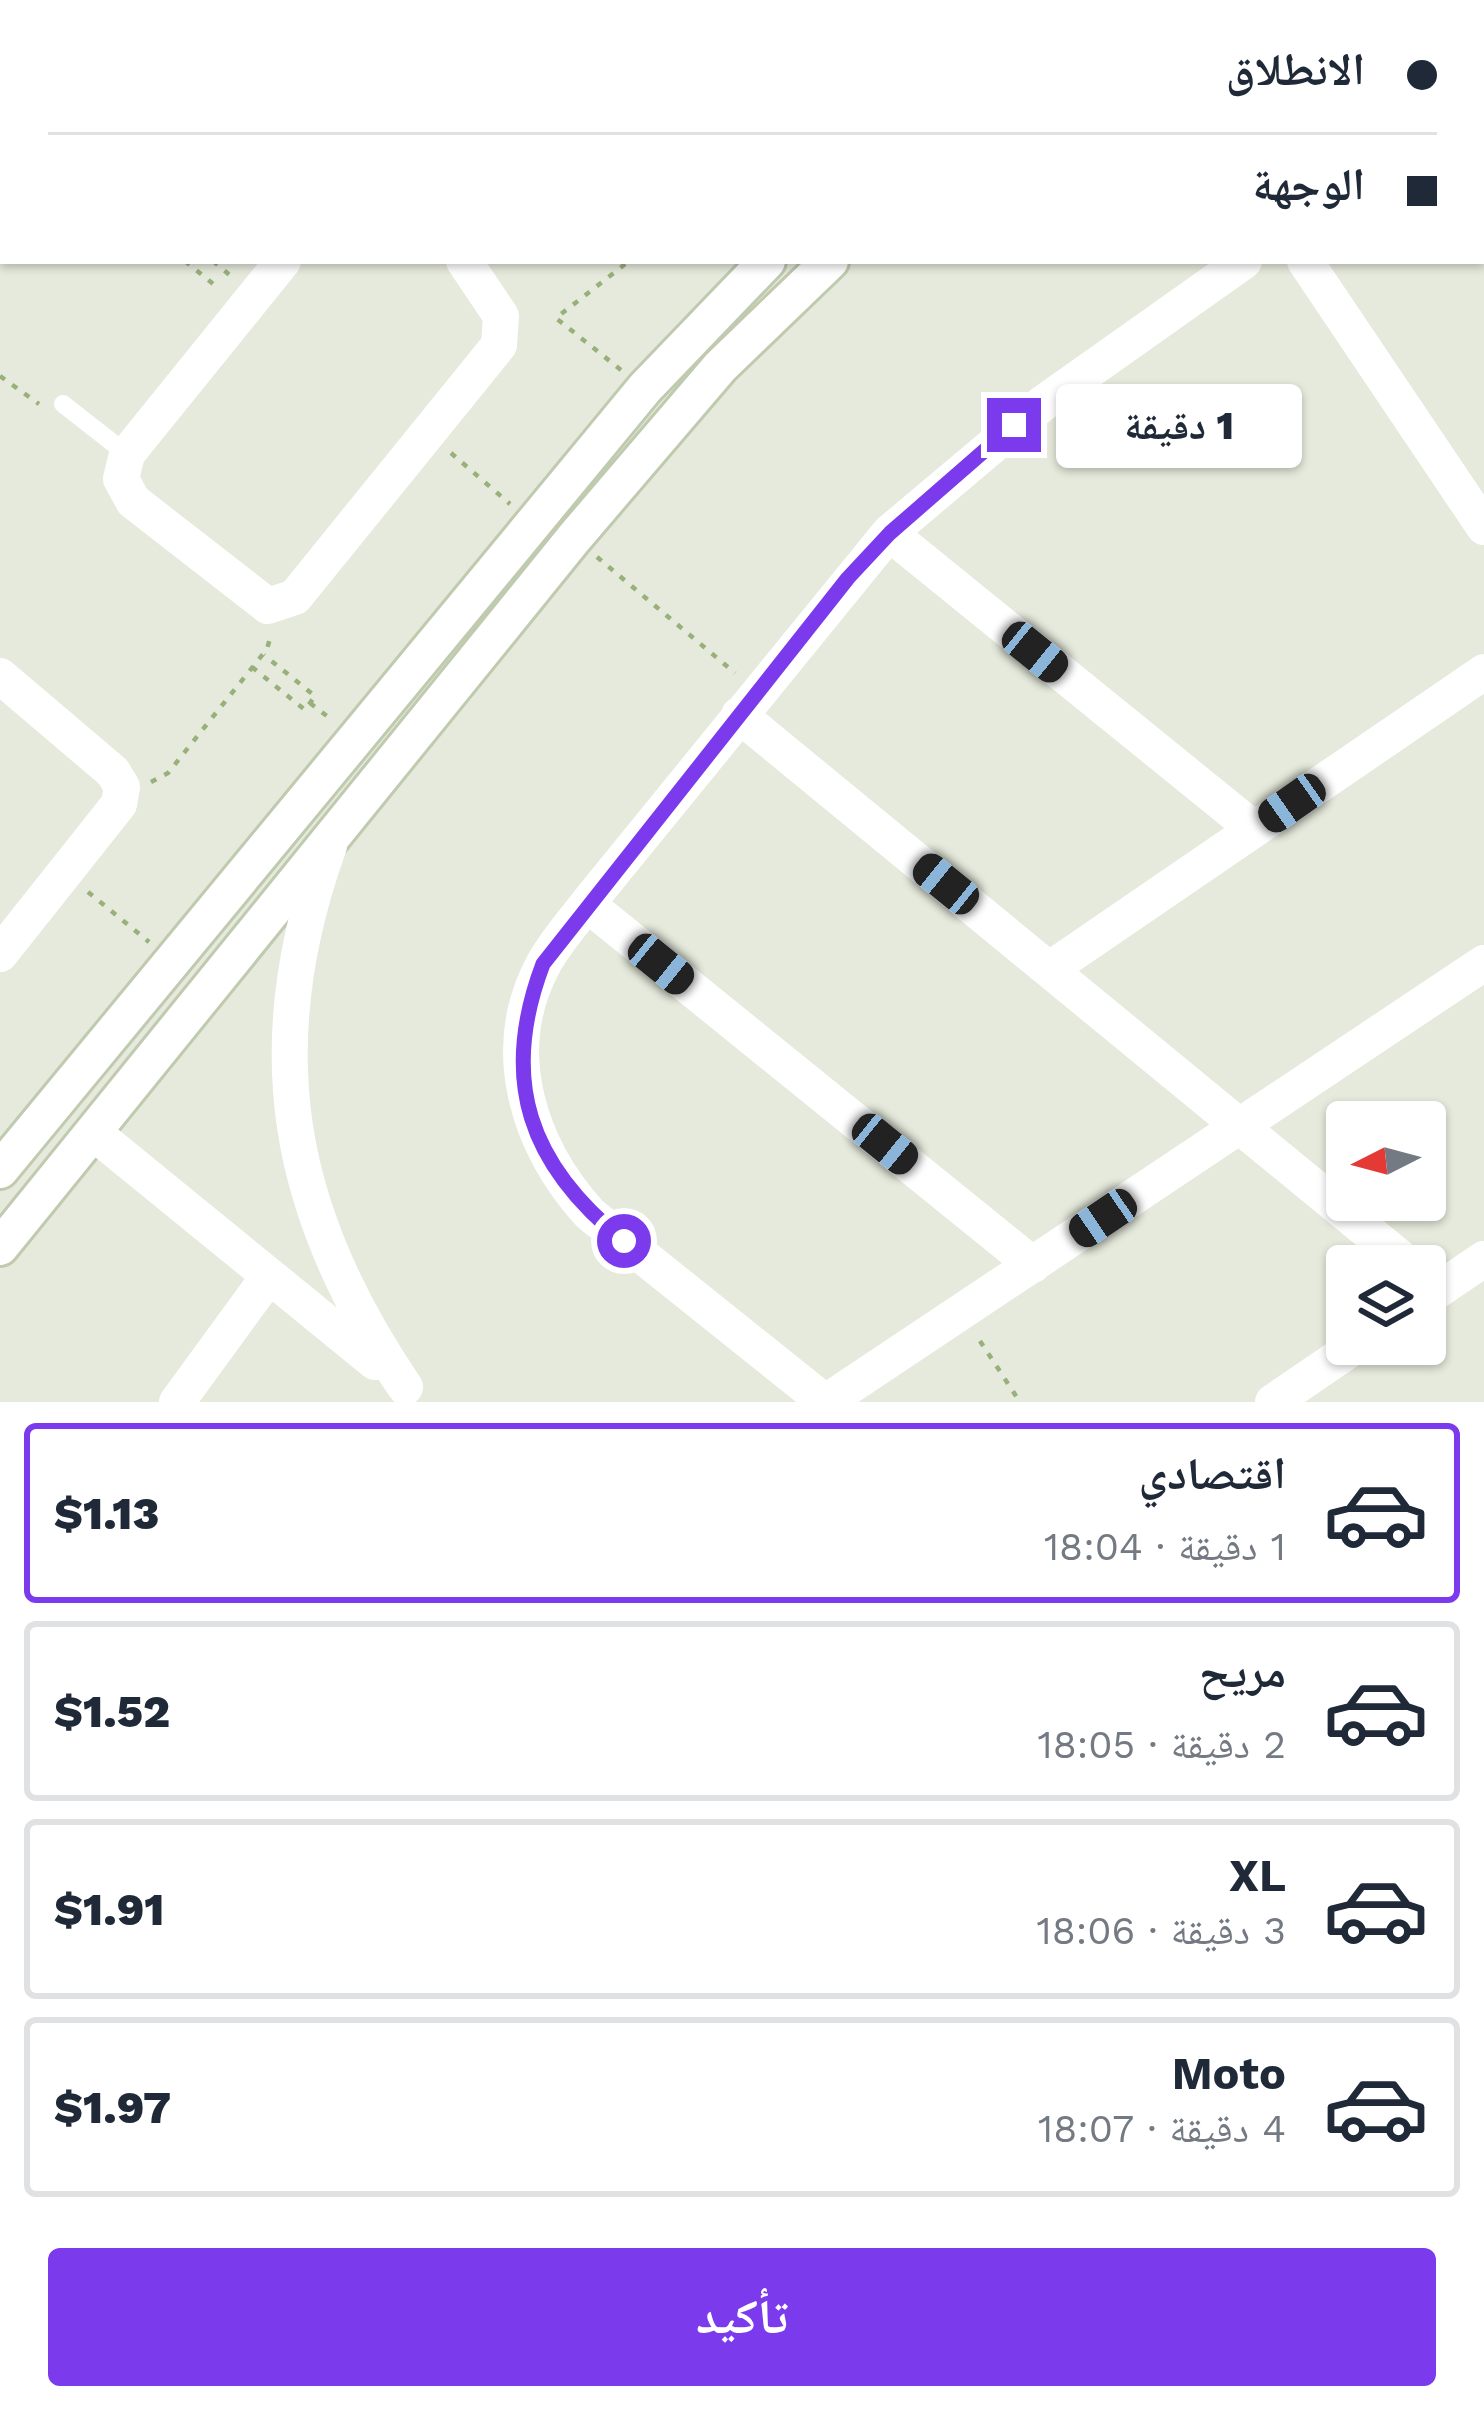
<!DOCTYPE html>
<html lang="ar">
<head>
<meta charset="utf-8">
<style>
  :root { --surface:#fff; --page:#f2f2f3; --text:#1f2937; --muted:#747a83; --line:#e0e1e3; --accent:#7c3aed }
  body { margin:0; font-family:"Work Sans","Noto Naskh Arabic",sans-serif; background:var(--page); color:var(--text); direction:rtl; height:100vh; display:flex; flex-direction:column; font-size:45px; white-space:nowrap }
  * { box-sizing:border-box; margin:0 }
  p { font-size:39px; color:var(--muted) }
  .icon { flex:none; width:66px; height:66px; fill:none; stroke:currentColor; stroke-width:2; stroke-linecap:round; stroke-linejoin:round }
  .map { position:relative; height:1402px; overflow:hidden; direction:ltr }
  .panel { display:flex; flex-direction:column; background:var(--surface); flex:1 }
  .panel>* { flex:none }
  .hud { position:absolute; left:0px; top:0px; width:1485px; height:264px; box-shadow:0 3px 9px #0004; direction:rtl; display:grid; align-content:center; height:264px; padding:0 48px; background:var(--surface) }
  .needle { width:78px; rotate:264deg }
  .fabs { position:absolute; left:1326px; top:1101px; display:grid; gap:24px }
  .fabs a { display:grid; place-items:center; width:120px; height:120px; border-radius:12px; background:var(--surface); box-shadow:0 3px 9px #0004; font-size:60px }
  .end { position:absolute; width:54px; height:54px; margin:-27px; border:15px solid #7c3aed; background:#fff; box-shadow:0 0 0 6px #fff }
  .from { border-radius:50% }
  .bubble { position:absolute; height:84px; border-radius:12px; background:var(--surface); box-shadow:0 3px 9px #0004; font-size:39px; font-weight:800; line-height:84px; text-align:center; direction:rtl }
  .car { position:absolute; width:36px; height:72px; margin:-36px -18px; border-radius:15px; box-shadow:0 0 9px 3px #0007; background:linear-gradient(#222 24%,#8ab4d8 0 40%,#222 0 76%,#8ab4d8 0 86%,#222 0) }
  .hud b { display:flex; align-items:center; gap:42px; height:114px; font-size:45px }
  .hud b+b { border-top:3px solid var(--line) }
  .hud i { width:30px; height:30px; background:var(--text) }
  ul { padding:21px 0 0; list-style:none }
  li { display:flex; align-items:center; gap:36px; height:180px; margin:0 24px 18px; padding:0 24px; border:6px solid var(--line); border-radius:12px }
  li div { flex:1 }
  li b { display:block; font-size:45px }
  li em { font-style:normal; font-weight:800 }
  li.current { border-color:var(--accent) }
  li>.icon { width:108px; height:108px; stroke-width:1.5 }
  .action { display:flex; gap:24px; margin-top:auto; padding:24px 48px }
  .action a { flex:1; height:138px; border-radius:12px; background:var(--accent); color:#fff; font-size:48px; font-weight:800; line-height:138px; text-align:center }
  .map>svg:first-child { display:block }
</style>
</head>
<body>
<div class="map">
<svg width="1484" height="1402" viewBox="0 0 1484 1402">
  <rect width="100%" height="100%" fill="#e6eadc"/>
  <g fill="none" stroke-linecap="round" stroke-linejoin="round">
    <g stroke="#bfcaaf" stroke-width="42">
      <path id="secondary" d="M538 0 541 3
        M590 0 593 3
        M1122 3 1127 0
        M1194 3 1198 0
        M0 1170 645 388 767 261
        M0 1247 574 538 720 367 830 261"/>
    </g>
    <path stroke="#98b07a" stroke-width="4.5" stroke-dasharray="6 9" stroke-linecap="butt" d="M659 3 663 0
      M860 3V0
      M0 12 3 15
      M0 27 3 29
      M185 261 217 287
      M213 261 232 277
      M621 370 556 318 629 261
      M0 376 39 404
      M451 453 510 504
      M597 557 735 673
      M252 667 305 710 315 696 264 655
      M310 703 332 720
      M151 782 168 773 267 649 271 635
      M88 892 149 942
      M980 1341 1020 1402"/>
    <path stroke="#fff" stroke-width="18" d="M63 404 127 454"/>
    <path stroke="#fff" stroke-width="36" d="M271 0 273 3
      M195 3 198 0
      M1482 98 1484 101
      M0 243 3 240
      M283 261 127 454 121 479 133 501 268 606 295 597 499 345 501 316 464 261
      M1305 261 1484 527
      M889 533 1254 829
      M0 676 113 772 122 787 119 804 0 954
      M739 715 1410 1266
      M329 846C256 1048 286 1212 405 1387
      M587 904 1033 1265
      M1050 969 1484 672
      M94 1133 375 1362
      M1425 1299 1484 1259
      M177 1402 269 1276
      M825 1402 590 1214C529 1147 497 1051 543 965 554 944 572 924 587 904L889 533 1042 404 1244 261
      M826 1402 1484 963
      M1273 1402 1358 1344"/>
    <use href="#secondary" stroke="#fff" stroke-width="36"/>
  </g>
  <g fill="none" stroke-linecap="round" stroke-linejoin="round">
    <path stroke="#7c3aed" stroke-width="15" d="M624 1241C529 1165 499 1080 543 964L848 578 890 533 1014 425"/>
  </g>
</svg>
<div class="fabs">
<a><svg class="needle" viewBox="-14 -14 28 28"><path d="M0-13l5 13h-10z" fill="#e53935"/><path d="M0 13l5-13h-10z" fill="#747a83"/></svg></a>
<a><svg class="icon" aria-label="layers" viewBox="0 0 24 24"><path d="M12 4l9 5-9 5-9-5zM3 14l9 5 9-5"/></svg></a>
</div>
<i class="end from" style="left:624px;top:1241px"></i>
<i class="end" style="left:1014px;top:425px"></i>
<div class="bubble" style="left:1056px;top:384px;width:246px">1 دقيقة</div>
<i class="car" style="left:1035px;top:652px;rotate:129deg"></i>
<i class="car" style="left:1292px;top:803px;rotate:235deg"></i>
<i class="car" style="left:946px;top:884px;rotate:309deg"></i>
<i class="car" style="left:661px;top:964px;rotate:129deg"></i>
<i class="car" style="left:885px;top:1144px;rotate:129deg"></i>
<i class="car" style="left:1103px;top:1218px;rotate:236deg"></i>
<div class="hud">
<b><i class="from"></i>الانطلاق</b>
<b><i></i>الوجهة</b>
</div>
</div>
<section class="panel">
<ul>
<li class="current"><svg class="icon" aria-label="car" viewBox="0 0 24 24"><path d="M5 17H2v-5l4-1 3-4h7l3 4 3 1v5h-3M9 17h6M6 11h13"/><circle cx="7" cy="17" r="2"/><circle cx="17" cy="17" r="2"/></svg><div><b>اقتصادي</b><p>1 دقيقة · 18:04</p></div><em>$1.13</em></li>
<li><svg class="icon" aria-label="car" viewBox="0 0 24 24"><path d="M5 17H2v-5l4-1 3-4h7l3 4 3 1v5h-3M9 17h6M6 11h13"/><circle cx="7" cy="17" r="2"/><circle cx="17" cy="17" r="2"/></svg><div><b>مريح</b><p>2 دقيقة · 18:05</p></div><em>$1.52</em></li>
<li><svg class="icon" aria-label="car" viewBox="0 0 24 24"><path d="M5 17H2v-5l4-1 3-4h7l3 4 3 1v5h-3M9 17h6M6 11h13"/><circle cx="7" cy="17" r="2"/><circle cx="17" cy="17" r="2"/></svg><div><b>XL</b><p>3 دقيقة · 18:06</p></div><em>$1.91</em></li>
<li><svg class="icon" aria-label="car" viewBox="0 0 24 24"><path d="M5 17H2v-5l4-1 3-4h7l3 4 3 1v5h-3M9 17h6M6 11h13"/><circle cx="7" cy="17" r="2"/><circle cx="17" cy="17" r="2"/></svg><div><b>Moto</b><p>4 دقيقة · 18:07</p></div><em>$1.97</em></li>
</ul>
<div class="action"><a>تأكيد</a></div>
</section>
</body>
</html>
